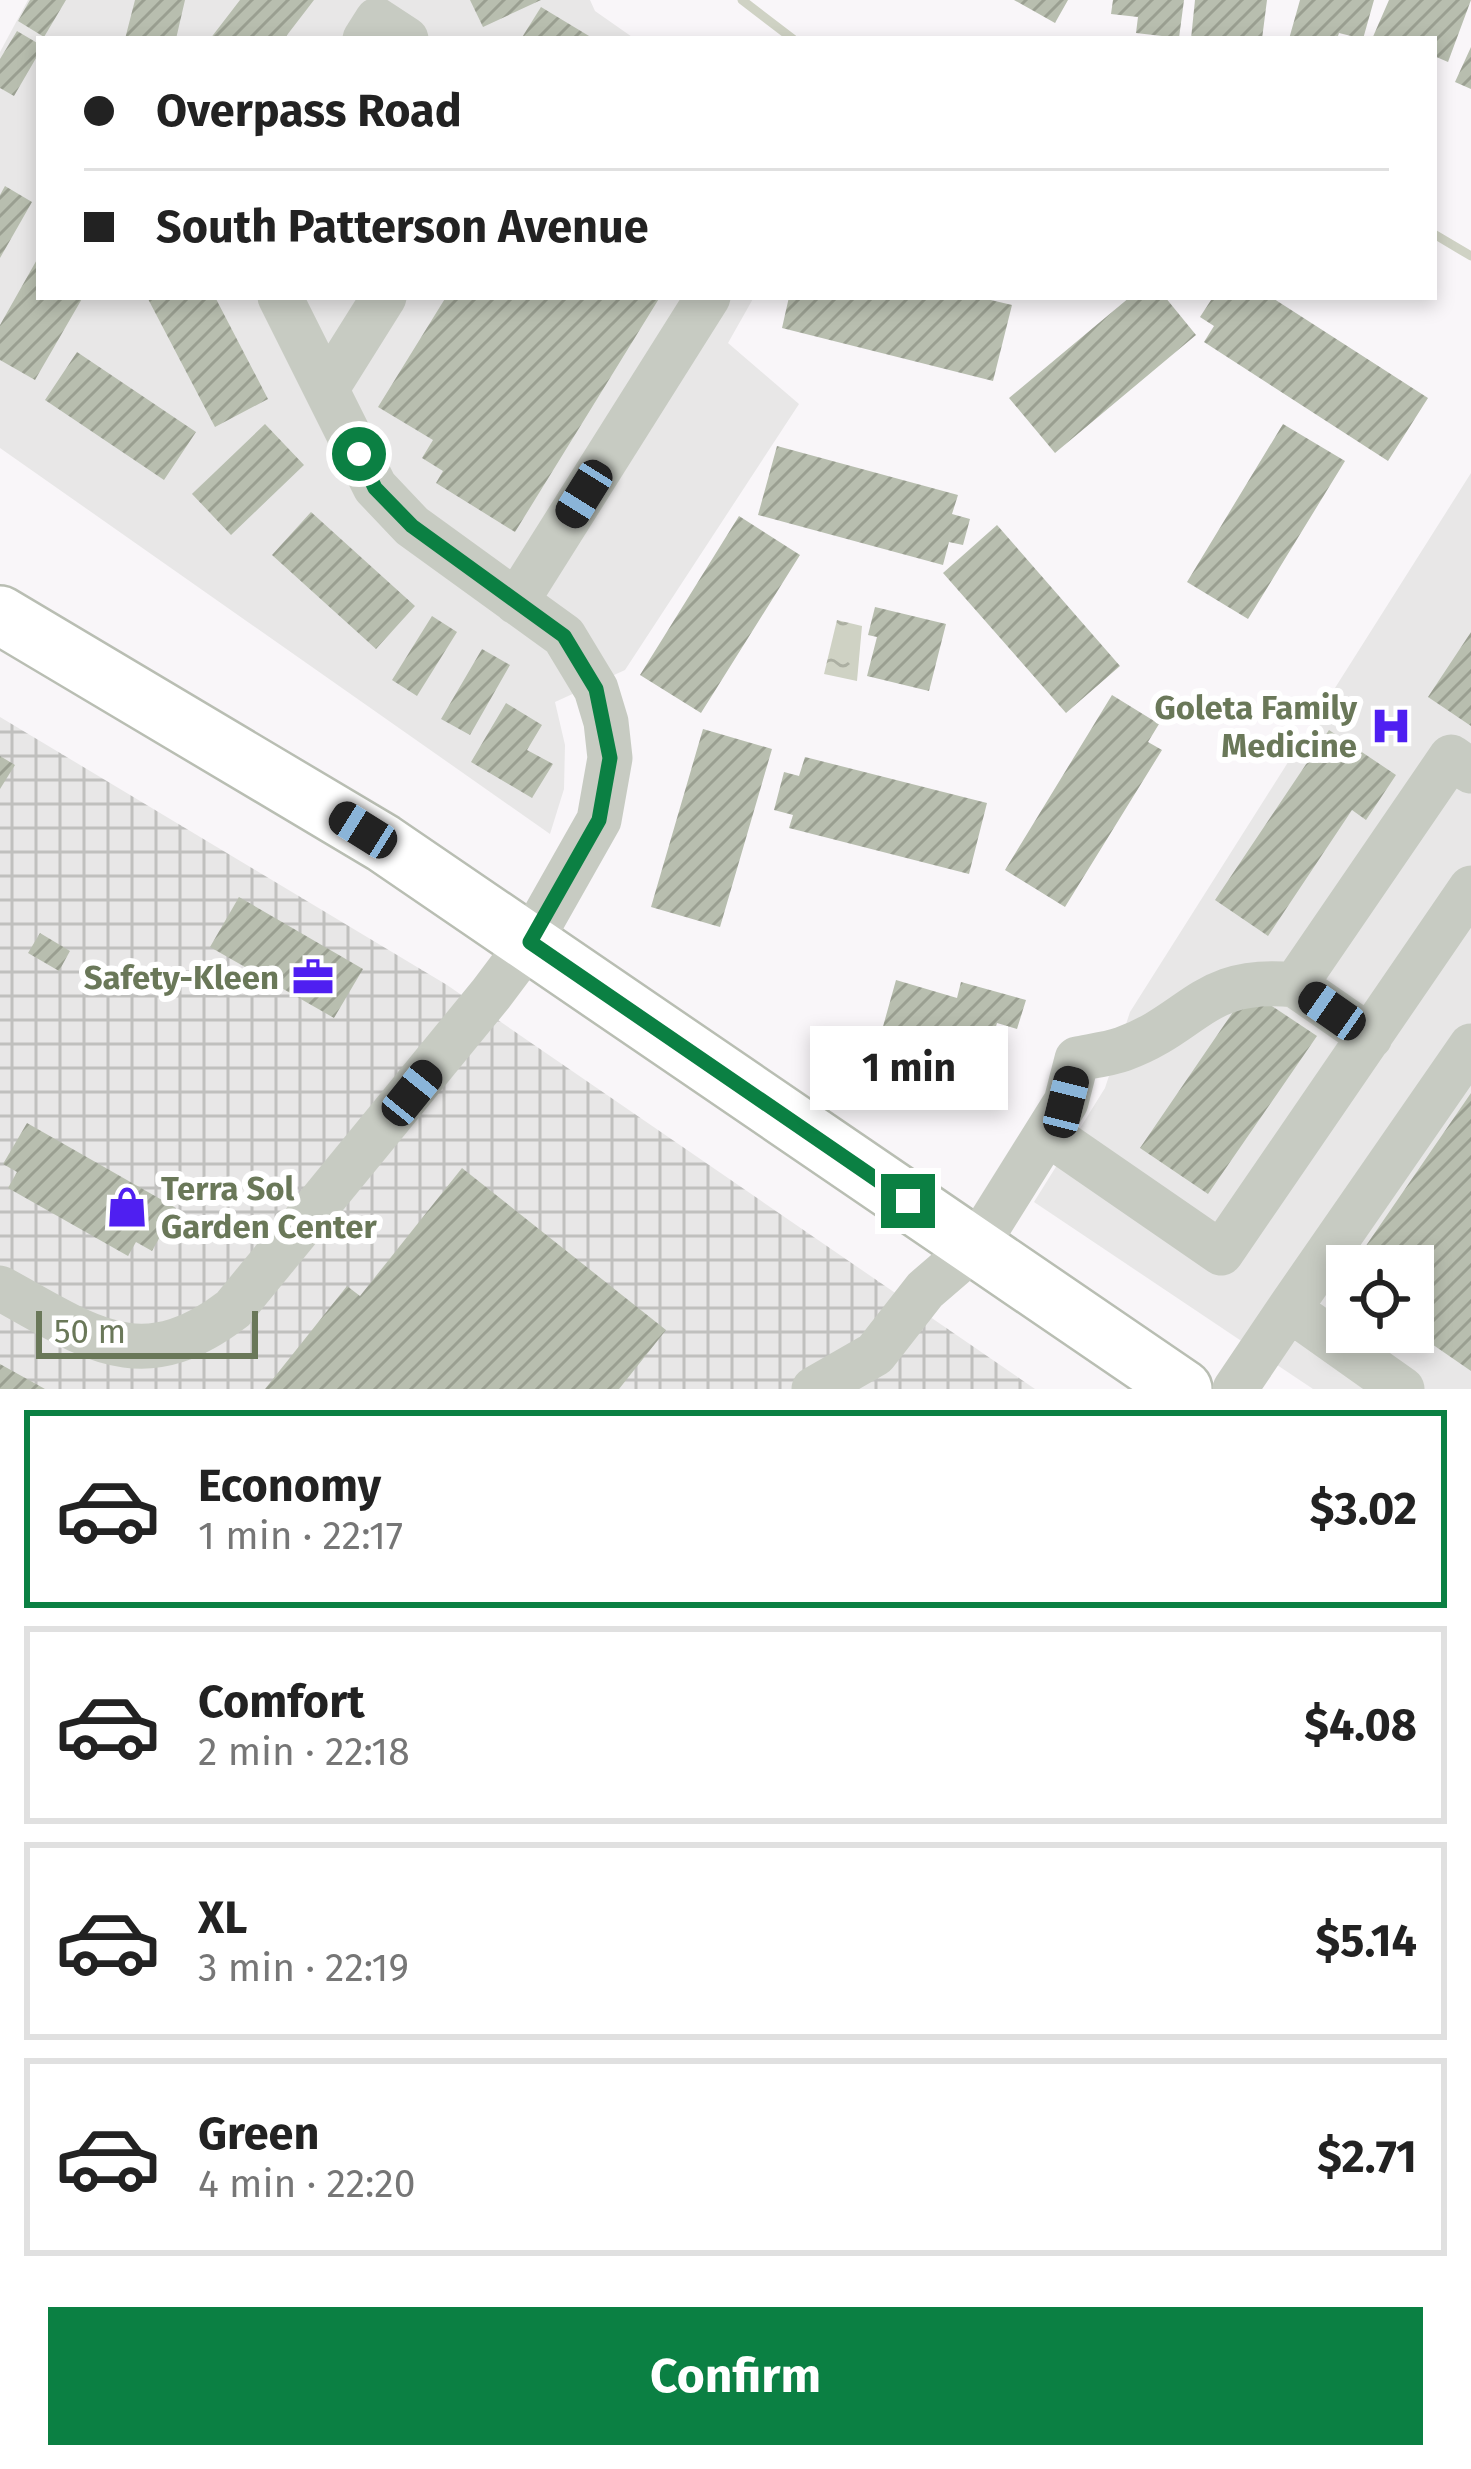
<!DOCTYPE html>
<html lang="en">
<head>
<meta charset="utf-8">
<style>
  :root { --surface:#fff; --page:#f2f2f2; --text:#222; --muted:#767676; --line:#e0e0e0; --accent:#0b8043 }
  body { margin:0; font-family:"Fira Sans",sans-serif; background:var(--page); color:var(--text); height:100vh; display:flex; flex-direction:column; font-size:45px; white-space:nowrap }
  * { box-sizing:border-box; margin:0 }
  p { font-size:39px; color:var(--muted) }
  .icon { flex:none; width:66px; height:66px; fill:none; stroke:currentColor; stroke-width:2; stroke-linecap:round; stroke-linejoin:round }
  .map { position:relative; height:1389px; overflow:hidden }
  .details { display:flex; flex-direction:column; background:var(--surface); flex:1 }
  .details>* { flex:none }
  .banner { position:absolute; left:36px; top:36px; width:1401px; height:264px; border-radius:0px; box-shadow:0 6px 18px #0003; display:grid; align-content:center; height:264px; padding:0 48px; background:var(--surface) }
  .buttons { position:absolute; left:1326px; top:1245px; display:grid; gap:24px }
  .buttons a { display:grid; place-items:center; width:108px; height:108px; border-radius:0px; background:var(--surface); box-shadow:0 6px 18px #0003; font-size:60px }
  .scale { position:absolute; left:36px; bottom:30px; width:222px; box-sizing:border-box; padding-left:12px; border:6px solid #6a7859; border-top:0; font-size:33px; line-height:42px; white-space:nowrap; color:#6a7859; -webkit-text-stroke:9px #fff; paint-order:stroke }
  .end { position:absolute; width:54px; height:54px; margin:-27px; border:15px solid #0b8043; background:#fff; box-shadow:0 0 0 6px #fff }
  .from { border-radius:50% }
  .bubble { position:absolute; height:84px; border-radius:0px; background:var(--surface); box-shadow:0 6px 18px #0003; font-size:39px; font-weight:700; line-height:84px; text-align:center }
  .car { position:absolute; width:36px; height:72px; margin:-36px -18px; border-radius:15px; box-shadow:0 0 9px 3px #0007; background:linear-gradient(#222 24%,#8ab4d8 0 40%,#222 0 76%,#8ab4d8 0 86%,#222 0) }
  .banner b { display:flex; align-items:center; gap:42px; height:114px; font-size:45px }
  .banner b+b { border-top:3px solid var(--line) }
  .banner i { width:30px; height:30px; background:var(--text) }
  ul { padding:21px 0 0; list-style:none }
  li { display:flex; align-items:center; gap:36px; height:198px; margin:0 24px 18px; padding:0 24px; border:6px solid var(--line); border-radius:0px }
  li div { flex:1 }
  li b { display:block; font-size:45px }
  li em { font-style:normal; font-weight:700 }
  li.active { border-color:var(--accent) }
  li>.icon { width:108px; height:108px; stroke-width:1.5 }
  .primary-button { display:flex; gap:24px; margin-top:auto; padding:24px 48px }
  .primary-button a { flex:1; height:138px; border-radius:0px; background:var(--accent); color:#fff; font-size:48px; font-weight:700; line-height:138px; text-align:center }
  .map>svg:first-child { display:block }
</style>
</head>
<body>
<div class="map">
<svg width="1471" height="1389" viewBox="0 0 1471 1389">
  <defs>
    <pattern id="industrial-grid" width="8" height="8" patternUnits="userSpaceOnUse" patternTransform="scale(3)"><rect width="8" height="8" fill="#e8e7e7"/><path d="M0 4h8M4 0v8" fill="none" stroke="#c0c0be"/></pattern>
    <pattern id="water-ripples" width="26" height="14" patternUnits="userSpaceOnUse" patternTransform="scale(3)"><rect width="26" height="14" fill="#cfd2c4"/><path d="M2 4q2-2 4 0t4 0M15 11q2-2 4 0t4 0" fill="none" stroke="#acafa2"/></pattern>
    <pattern id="building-hatch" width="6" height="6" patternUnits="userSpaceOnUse" patternTransform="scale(3)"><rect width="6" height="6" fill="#b8beaf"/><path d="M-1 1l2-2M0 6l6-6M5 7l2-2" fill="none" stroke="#9a9f91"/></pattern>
  </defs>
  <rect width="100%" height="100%" fill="#f9f6f9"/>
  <path fill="#e8e7e7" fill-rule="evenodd" d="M28 0H590L595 11 635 39H39V297H754L728 343 799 404 625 670 555 702 565 745 564 789 550 834 0 448V52Z
    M1471 473V1389H1313L1034 1202 1105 1088 1130 1012ZM1347 1266H1413V1332H1347Z"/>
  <path fill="url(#industrial-grid)" d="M0 717 447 985 1035 1389H0Z"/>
  <path fill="url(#water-ripples)" d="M837 620 862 626 857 681 824 674Z"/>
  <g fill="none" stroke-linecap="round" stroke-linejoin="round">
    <path stroke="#cfd2c4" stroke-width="9" d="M742 0 793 39
      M1434 234 1471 256"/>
  </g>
  <path fill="url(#building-hatch)" d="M30 0H66L44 37 18 21Z
    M135 0H185L176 39H125Z
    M240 0H314L284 39H210Z
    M470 0H541L483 27Z
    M1014 0H1068L1055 23Z
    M1113 0H1184L1179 38 1136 33 1138 17 1111 14Z
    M1195 0H1267L1262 39H1191Z
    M1300 0H1374L1363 39 1339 33 1337 39H1289Z
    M1389 0H1471L1448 62 1434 56V39H1372Z
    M541 7 594 39H521Z
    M17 31 39 44V53L14 96 0 88V59Z
    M1471 47V89L1455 82Z
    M5 186 32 202 0 258V195Z
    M39 256V297H83L35 380 0 360V325Z
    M147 297H215L268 399 215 427Z
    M446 297H660L515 532 436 483 443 471 422 458 433 440 378 407Z
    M789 297H978L1012 305 993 381 782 328Z
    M1130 297H1165L1196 335 1055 453 1009 398Z
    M1213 297H1271L1428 398 1388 461 1204 342 1214 326 1200 317Z
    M77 352 196 432 164 480 45 400Z
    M265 424 304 465 231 535 192 494Z
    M1283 424 1345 461 1248 619 1187 582Z
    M777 446 958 495 952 514 970 519 963 545 949 542 943 565 758 515Z
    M311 512 415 606 376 649 272 555Z
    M739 516 800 555 701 713 640 675Z
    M997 525 1120 666 1066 713 943 573Z
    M875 607 946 624 929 691 867 676 877 637 868 635Z
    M432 616 457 632 417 696 392 680Z
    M1471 632V726L1428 697Z
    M482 649 510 665 470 735 441 719Z
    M1112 695 1159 724 1148 742 1162 750 1065 907 1005 870Z
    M506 703 542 725 527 750 553 764 532 798 471 762Z
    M703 729 772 749 720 927 651 907Z
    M1329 730 1396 775 1366 820 1352 810 1268 936 1215 900Z
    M0 756 15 765 0 789Z
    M805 757 987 803 969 874 789 828 793 815 774 810 784 772 799 776Z
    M239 897 363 969 334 1018 210 947Z
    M40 933 70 951 59 971 28 953Z
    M896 980 957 998 961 982 1026 1000 1017 1029 997 1023 982 1077 877 1048Z
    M1248 990 1317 1036 1208 1194 1140 1148Z
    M1471 1093V1371L1413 1331V1266H1352Z
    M27 1123 176 1208 152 1251 136 1242 128 1256 8 1188 17 1172 3 1164Z
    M462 1168 666 1330 619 1389H265L347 1286 360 1296Z
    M0 1364 45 1389H0Z"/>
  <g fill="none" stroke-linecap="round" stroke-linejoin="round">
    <g stroke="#b9beb3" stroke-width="62">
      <path id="major" d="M0 615 383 843 1183 1389"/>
    </g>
    <path stroke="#c7cbc2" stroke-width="45" d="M365 39 377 20 406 39
      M327 388 384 297
      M516 602 708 297
      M1295 985 1370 1037
      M1047 1133 1221 1253 1471 888
      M0 1288C88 1336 141 1380 233 1309L491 994 530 942 599 820 610 758 606 722 596 689 564 636 412 526 375 487 280 297
      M1289 1309 1471 1046
      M814 1389 875 1354 925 1290 976 1246 1066 1102 1077 1059C1092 1056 1109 1054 1123 1049 1195 1023 1203 975 1295 985L1451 757 1471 771
      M1235 1389 1289 1309 1402 1389"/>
    <use href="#major" stroke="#fff" stroke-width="57"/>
  </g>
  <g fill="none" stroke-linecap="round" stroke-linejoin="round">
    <path stroke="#0b8043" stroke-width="15" d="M359 454 375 488 412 526 564 636 596 689 610 758 599 820 530 942 908 1201"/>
  </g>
  <defs>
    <g id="hospital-bare" transform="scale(3.24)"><path d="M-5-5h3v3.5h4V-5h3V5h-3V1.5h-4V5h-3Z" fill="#4f1ff1" stroke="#fff" stroke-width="2.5" paint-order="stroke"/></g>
    <g id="office-bare" transform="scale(3.24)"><path d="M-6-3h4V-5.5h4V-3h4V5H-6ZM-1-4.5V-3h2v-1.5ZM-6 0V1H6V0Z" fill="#4f1ff1" stroke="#fff" stroke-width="2.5" paint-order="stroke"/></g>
    <g id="shop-bare" transform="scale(3.24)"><path d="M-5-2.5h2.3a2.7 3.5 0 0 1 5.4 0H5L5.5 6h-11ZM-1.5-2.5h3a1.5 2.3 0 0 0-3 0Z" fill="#4f1ff1" stroke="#fff" stroke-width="2.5" paint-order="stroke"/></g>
  </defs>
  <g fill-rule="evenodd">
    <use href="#hospital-bare" x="1391" y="726"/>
    <use href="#office-bare" x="313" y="977"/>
    <use href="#shop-bare" x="127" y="1207"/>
  </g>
  <g text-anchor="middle" stroke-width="12" stroke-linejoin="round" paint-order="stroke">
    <g font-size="33" font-weight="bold" fill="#6a7859" stroke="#fff" text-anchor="end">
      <text x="1357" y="719">Goleta Family<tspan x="1357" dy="38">Medicine</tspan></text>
      <text x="279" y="989">Safety-Kleen</text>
      <text x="161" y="1200" text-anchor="start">Terra Sol<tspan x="161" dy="38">Garden Center</tspan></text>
    </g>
  </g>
</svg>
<div class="buttons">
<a><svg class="icon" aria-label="locate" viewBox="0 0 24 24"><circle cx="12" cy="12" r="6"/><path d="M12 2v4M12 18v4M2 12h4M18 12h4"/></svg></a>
</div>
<div class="scale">50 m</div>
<i class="end from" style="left:359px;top:454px"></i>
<i class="end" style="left:908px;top:1201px"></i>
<div class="bubble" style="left:810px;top:1026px;width:198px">1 min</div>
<i class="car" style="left:584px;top:494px;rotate:212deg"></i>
<i class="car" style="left:363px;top:830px;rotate:302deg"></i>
<i class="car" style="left:1332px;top:1011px;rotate:305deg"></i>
<i class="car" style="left:412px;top:1093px;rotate:39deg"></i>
<i class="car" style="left:1066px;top:1102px;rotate:14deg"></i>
<div class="banner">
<b><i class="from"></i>Overpass Road</b>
<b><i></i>South Patterson Avenue</b>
</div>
</div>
<section class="details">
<ul>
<li class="active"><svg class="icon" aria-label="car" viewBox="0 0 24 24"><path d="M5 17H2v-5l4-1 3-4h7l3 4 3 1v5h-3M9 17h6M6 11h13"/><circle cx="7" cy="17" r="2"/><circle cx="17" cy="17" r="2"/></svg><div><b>Economy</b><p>1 min · 22:17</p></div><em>$3.02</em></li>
<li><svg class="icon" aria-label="car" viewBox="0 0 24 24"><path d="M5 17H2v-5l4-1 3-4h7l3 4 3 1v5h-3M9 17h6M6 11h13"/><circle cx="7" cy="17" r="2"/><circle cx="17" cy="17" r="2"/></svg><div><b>Comfort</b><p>2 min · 22:18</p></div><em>$4.08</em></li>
<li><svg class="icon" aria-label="car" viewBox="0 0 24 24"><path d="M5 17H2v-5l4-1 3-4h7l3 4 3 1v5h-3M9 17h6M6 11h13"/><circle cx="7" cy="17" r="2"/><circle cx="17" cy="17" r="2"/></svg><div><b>XL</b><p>3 min · 22:19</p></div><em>$5.14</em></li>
<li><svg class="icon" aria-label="car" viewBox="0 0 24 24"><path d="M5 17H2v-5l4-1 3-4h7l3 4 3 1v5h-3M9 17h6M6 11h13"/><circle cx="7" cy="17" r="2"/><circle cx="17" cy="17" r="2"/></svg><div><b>Green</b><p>4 min · 22:20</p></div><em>$2.71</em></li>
</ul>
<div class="primary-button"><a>Confirm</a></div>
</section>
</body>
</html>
